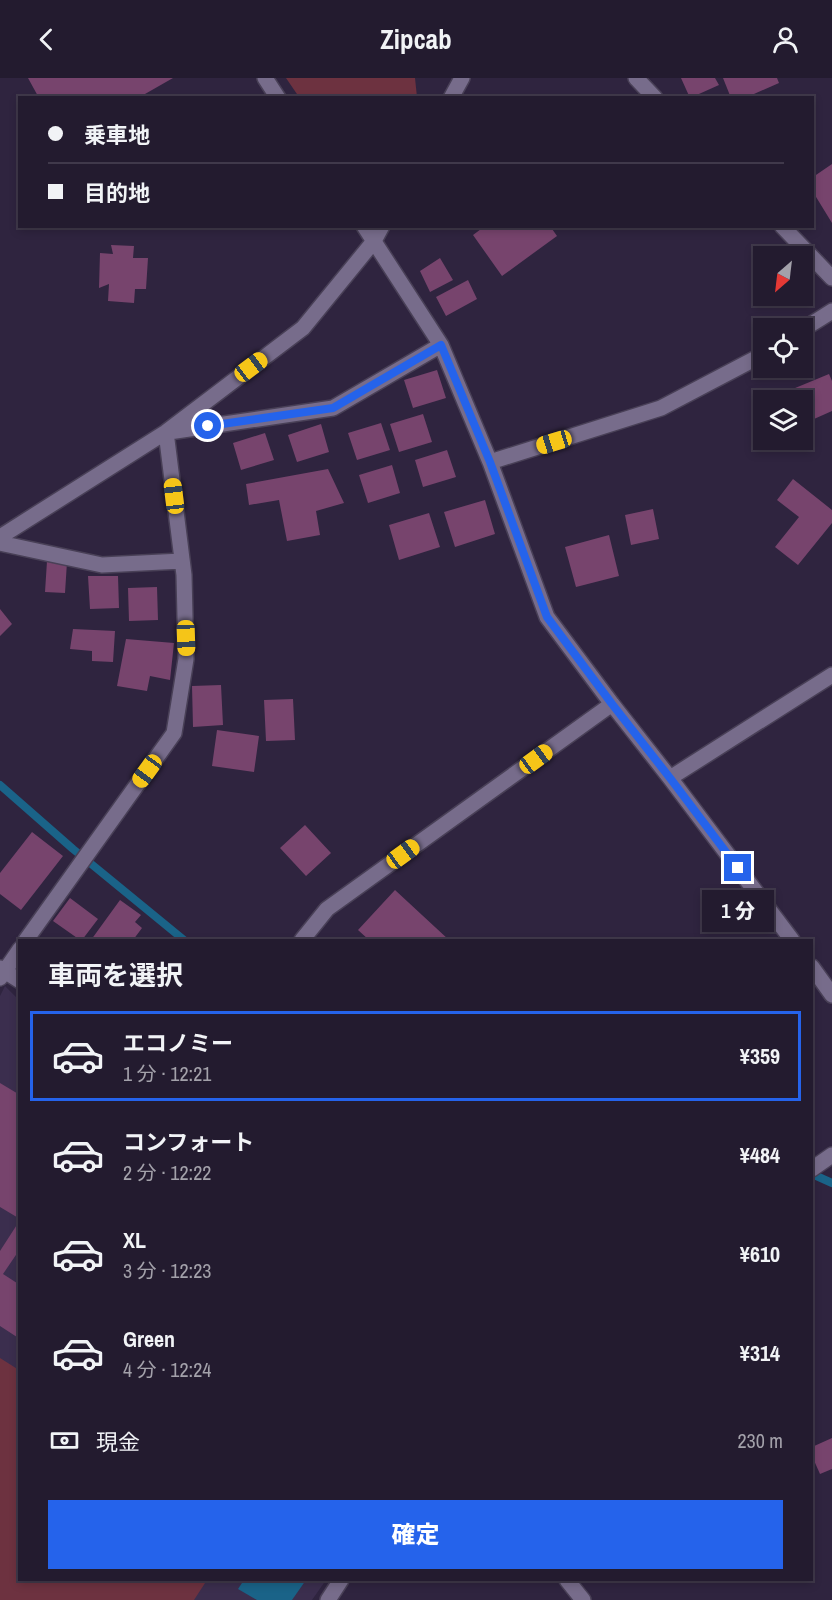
<!DOCTYPE html>
<html lang="ja">
<head>
<meta charset="utf-8">
<style>
  :root { --surface:#231b2f; --page:#2b2437; --text:#f1f3f6; --muted:#a3a1aa; --line:#40394b; --accent:#2563eb }
  body { margin:0; font-family:"Archivo Narrow","Noto Sans JP",sans-serif; background:var(--page); color:var(--text); height:100vh; display:flex; flex-direction:column; font-size:22px; white-space:nowrap }
  * { box-sizing:border-box; margin:0 }
  p { font-size:20px; color:var(--muted) }
  .icon { flex:none; width:33px; height:33px; fill:none; stroke:currentColor; stroke-width:2; stroke-linecap:round; stroke-linejoin:round }
  .map { position:relative; flex:1; overflow:hidden }
  .details { position:absolute; left:18px; top:861px; width:795px; height:642px; display:flex; flex-direction:column; background:var(--surface); border-radius:0px; box-shadow:0 3px 9px #0003,0 0 0 2px var(--line) }
  .details>* { flex:none }
  .guide { position:absolute; left:18px; top:18px; width:796px; height:132px; border-radius:0px; box-shadow:0 3px 9px #0003,0 0 0 2px var(--line); display:grid; align-content:center; height:132px; padding:0 30px; background:var(--surface) }
  .needle { width:39px; rotate:208deg }
  .buttons { position:absolute; left:753px; top:168px; display:grid; gap:12px }
  .buttons a { display:grid; place-items:center; width:60px; height:60px; border-radius:0px; background:var(--surface); box-shadow:0 3px 9px #0003,0 0 0 2px var(--line); font-size:30px }
  .end { position:absolute; width:27px; height:27px; margin:-14px; border:8px solid #2563eb; background:#fff; box-shadow:0 0 0 3px #fff }
  .from { border-radius:50% }
  .bubble { position:absolute; height:42px; border-radius:0px; background:var(--surface); box-shadow:0 3px 9px #0003,0 0 0 2px var(--line); font-size:20px; font-weight:800; line-height:42px; text-align:center }
  .car { position:absolute; width:18px; height:36px; margin:-18px -9px; border-radius:8px; box-shadow:0 0 4px 2px #0007; background:linear-gradient(#f5c518 24%,#345 0 40%,#f5c518 0 76%,#345 0 86%,#f5c518 0) }
  .guide b { display:flex; align-items:center; gap:21px; height:57px; font-size:22px }
  .guide b+b { border-top:2px solid var(--line) }
  .guide i { width:15px; height:15px; background:var(--text) }
  ul { padding:0; list-style:none }
  li { display:flex; align-items:center; gap:18px; height:90px; margin:0 12px 9px; padding:0 18px; border:3px solid transparent; border-radius:0px }
  li div { flex:1 }
  li b { display:block; font-size:22px }
  li em { font-style:normal; font-weight:800 }
  li.active { border-color:var(--accent) }
  li>.icon { width:54px; height:54px; stroke-width:1.5 }
  h2 { padding:0 30px; font-size:27px; line-height:72px }
  .pay { display:flex; align-items:center; gap:15px; height:66px; padding:0 30px; font-size:22px }
  .pay p { margin-inline-start:auto }
  .primary-button { display:flex; gap:12px; margin-top:auto; padding:12px 30px }
  .primary-button a { flex:1; height:69px; border-radius:0px; background:var(--accent); color:#fff; font-size:24px; font-weight:800; line-height:69px; text-align:center }
  header { display:flex; justify-content:space-between; align-items:center; height:78px; padding:0 30px; background:var(--surface); font-size:27px; font-weight:800 }
  .map>svg:first-child { display:block }
</style>
</head>
<body>
<header><svg class="icon" aria-label="back" viewBox="0 0 24 24"><path d="M15 5l-7 7 7 7"/></svg>Zipcab<svg class="icon" aria-label="person" viewBox="0 0 24 24"><circle cx="12" cy="8" r="4"/><path d="M4 21q1-7 8-7t8 7"/></svg></header>
<div class="map">
<svg width="832" height="1522" viewBox="0 0 832 1522">
  <rect width="100%" height="100%" fill="#2f243f"/>
  <path fill="#3b2e4e" d="M5 908 20 923V1502H326L312 1522H0V918Z"/>
  <path fill="#6d3240" d="M286 0H415L417 19H299Z
    M0 1280 19 1292 20 1502H207L194 1522H0Z"/>
  <path fill="#1a6388" d="M244 1502H306L292 1522H257L238 1511Z"/>
  <g fill="none" stroke-linecap="round" stroke-linejoin="round">
    <path stroke="#1a6388" stroke-width="8" d="M0 707 73 771 184 862
      M812 1096 832 1105"/>
  </g>
  <path fill="#77446d" d="M28 0H173L138 20H39Z
    M681 0H715L719 7 690 20Z
    M723 0H777L779 5 745 20H731Z
    M832 86V145L813 114V99Z
    M485 148H550L557 158 502 198 473 157Z
    M111 167 134 168 133 180H148L146 211H135L134 225 108 223 109 206 99 210 100 175 113 176Z
    M440 180 453 202 430 214 420 193Z
    M468 202 477 221 446 238 436 219Z
    M437 292 446 320 413 330 404 302Z
    M829 296 832 303V333L805 345 802 340V322H772L771 320Z
    M423 336 432 364 399 374 390 346Z
    M381 345 390 372 357 382 348 355Z
    M321 346 329 374 297 384 288 357Z
    M265 355 274 382 241 392 233 365Z
    M447 372 456 399 423 409 415 382Z
    M392 387 400 415 368 425 359 397Z
    M328 391 344 425 316 433 320 457 287 463 279 422 249 427 246 406Z
    M793 401 832 432V445L798 487 775 469 799 439 777 422Z
    M485 422 495 456 455 469 444 434Z
    M653 431 659 461 631 467 625 437Z
    M429 435 440 469 399 482 389 447Z
    M609 457 619 498 576 509 565 469Z
    M47 483 67 484 65 515 45 514Z
    M88 498H118L119 530 90 531Z
    M157 509 158 542 129 543 128 510Z
    M0 531 12 546 0 558Z
    M73 551 115 553 113 584 92 583V573L70 571Z
    M126 561 174 565 170 602 150 598 147 613 117 608Z
    M221 607 223 647 193 649 192 608Z
    M293 621 295 662 266 663 264 622Z
    M217 652 259 658 254 694 212 688Z
    M305 747 331 775 306 798 280 770Z
    M32 754 63 778 21 832 0 816V795Z
    M395 812 449 862H369L358 852Z
    M70 820 98 841 82 862H80L53 843Z
    M120 822 141 837 135 844 142 850 133 862H91Z
    M0 1005 20 1017V1141L0 1129Z
    M20 1142V1171L3 1196 20 1207V1261L0 1248V1173Z
    M832 1360V1391L820 1396 812 1378V1369Z"/>
  <g fill="none" stroke-linecap="round" stroke-linejoin="round">
    <g stroke="#494057" stroke-width="18">
      <path id="street" d="M265 0 278 20
        M636 0 655 20
        M451 20 462 0
        M364 148 441 267 490 384 547 539 612 626 670 700 792 862
        M782 148 832 200
        M802 252 832 233
        M169 354 333 330 441 267
        M490 384 661 330 764 276
        M0 459 166 354 303 250 374 163 382 148
        M0 465 102 487 182 483
        M670 700 832 597
        M26 862 174 655 186 581 184 497 166 354
        M302 862 327 831 612 626
        M812 889 832 917
        M0 890 20 903
        M0 900 20 871
        M812 1091 832 1077
        M567 1502 583 1522
        M328 1522 341 1502"/>
    </g>
    <use href="#street" stroke="#776c8b" stroke-width="15"/>
  </g>
  <g fill="none" stroke-linecap="round" stroke-linejoin="round">
    <path stroke="#2563eb" stroke-width="8" d="M208 348 333 330 441 267 490 384 547 539 612 626 670 700 738 790"/>
  </g>
</svg>
<div class="buttons">
<a><svg class="needle" viewBox="-14 -14 28 28"><path d="M0-13l5 13h-10z" fill="#e53935"/><path d="M0 13l5-13h-10z" fill="#a3a1aa"/></svg></a>
<a><svg class="icon" aria-label="locate" viewBox="0 0 24 24"><circle cx="12" cy="12" r="6"/><path d="M12 2v4M12 18v4M2 12h4M18 12h4"/></svg></a>
<a><svg class="icon" aria-label="layers" viewBox="0 0 24 24"><path d="M12 4l9 5-9 5-9-5zM3 14l9 5 9-5"/></svg></a>
</div>
<i class="end from" style="left:208px;top:348px"></i>
<i class="end" style="left:738px;top:790px"></i>
<div class="bubble" style="left:702px;top:812px;width:72px">1 分</div>
<i class="car" style="left:251px;top:289px;rotate:53deg"></i>
<i class="car" style="left:554px;top:364px;rotate:253deg"></i>
<i class="car" style="left:174px;top:418px;rotate:353deg"></i>
<i class="car" style="left:186px;top:560px;rotate:178deg"></i>
<i class="car" style="left:536px;top:681px;rotate:54deg"></i>
<i class="car" style="left:147px;top:693px;rotate:216deg"></i>
<i class="car" style="left:403px;top:776px;rotate:54deg"></i>
<div class="guide">
<b><i class="from"></i>乗車地</b>
<b><i></i>目的地</b>
</div>
<section class="details">
<h2>車両を選択</h2>
<ul>
<li class="active"><svg class="icon" aria-label="car" viewBox="0 0 24 24"><path d="M5 17H2v-5l4-1 3-4h7l3 4 3 1v5h-3M9 17h6M6 11h13"/><circle cx="7" cy="17" r="2"/><circle cx="17" cy="17" r="2"/></svg><div><b>エコノミー</b><p>1 分 · 12:21</p></div><em>¥359</em></li>
<li><svg class="icon" aria-label="car" viewBox="0 0 24 24"><path d="M5 17H2v-5l4-1 3-4h7l3 4 3 1v5h-3M9 17h6M6 11h13"/><circle cx="7" cy="17" r="2"/><circle cx="17" cy="17" r="2"/></svg><div><b>コンフォート</b><p>2 分 · 12:22</p></div><em>¥484</em></li>
<li><svg class="icon" aria-label="car" viewBox="0 0 24 24"><path d="M5 17H2v-5l4-1 3-4h7l3 4 3 1v5h-3M9 17h6M6 11h13"/><circle cx="7" cy="17" r="2"/><circle cx="17" cy="17" r="2"/></svg><div><b>XL</b><p>3 分 · 12:23</p></div><em>¥610</em></li>
<li><svg class="icon" aria-label="car" viewBox="0 0 24 24"><path d="M5 17H2v-5l4-1 3-4h7l3 4 3 1v5h-3M9 17h6M6 11h13"/><circle cx="7" cy="17" r="2"/><circle cx="17" cy="17" r="2"/></svg><div><b>Green</b><p>4 分 · 12:24</p></div><em>¥314</em></li>
</ul>
<div class="pay"><svg class="icon" aria-label="cash" viewBox="0 0 24 24"><path d="M3 7h18v10H3z"/><circle cx="12" cy="12" r="2"/></svg>現金<p>230 m</p></div>
<div class="primary-button"><a>確定</a></div>
</section>
</div>
</body>
</html>
